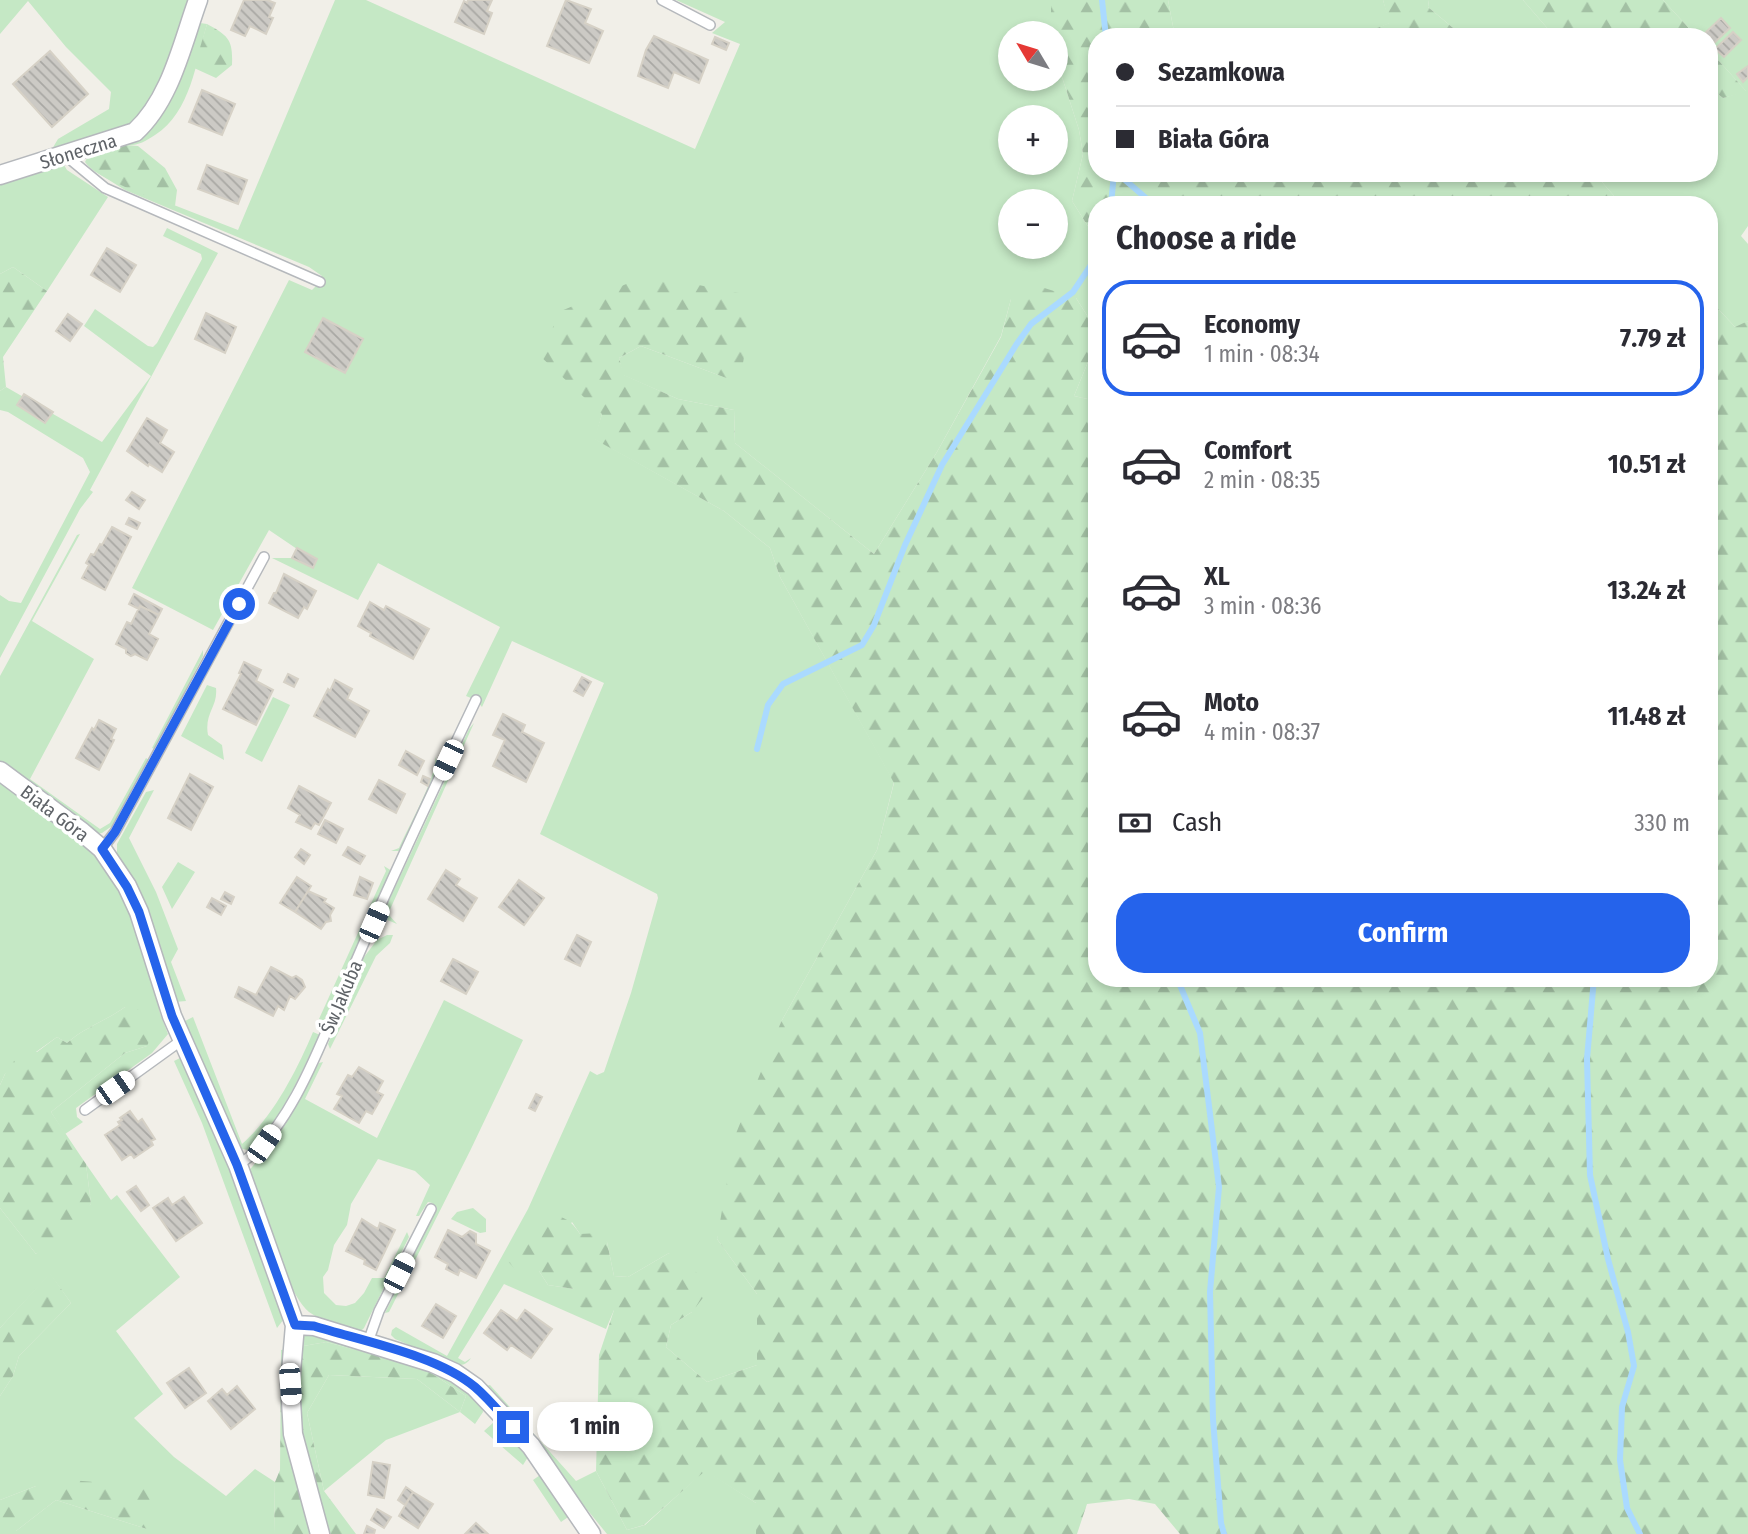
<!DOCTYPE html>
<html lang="en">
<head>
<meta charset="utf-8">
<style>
  :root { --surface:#fff; --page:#f7f7f7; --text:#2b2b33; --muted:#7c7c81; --line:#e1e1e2; --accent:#2563eb }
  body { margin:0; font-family:"Fira Sans Condensed",sans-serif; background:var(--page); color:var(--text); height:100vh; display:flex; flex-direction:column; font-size:26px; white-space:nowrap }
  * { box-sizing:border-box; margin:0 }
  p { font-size:23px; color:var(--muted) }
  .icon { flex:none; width:38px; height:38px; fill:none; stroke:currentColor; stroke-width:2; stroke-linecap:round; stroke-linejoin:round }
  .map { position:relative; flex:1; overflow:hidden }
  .sheet { position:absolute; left:1088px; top:196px; width:630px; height:791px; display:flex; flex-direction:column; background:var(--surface); border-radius:28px; box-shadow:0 4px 10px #0003 }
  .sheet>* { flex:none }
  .top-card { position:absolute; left:1088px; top:28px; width:630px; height:154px; border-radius:28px; box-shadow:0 4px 10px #0003; display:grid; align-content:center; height:154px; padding:0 28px; background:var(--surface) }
  .needle { width:46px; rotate:308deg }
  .controls { position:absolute; left:998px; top:21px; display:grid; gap:14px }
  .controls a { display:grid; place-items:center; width:70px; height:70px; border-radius:50%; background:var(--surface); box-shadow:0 4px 10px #0003; font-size:35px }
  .end { position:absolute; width:32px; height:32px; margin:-16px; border:9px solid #2563eb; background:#fff; box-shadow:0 0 0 4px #fff }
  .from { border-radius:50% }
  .bubble { position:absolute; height:49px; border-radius:24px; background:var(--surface); box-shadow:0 4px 10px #0003; font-size:23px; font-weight:700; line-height:49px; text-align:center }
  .car { position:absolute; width:21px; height:42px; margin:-21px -10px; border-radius:9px; box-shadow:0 0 5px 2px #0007; background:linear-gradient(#fff 24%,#345 0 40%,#fff 0 76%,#345 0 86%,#fff 0) }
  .top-card b { display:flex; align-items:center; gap:24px; height:66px; font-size:26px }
  .top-card b+b { border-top:2px solid var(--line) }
  .top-card i { width:18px; height:18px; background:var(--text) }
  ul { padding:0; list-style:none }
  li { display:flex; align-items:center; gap:21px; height:116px; margin:0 14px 10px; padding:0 14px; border:4px solid transparent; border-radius:28px }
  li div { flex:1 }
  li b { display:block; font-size:26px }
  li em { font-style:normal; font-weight:700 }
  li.on { border-color:var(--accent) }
  li>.icon { width:63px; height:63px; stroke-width:1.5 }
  h2 { padding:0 28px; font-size:32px; line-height:84px }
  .pay { display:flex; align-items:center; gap:18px; height:77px; padding:0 28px; font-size:26px }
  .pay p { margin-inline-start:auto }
  .primary-button { display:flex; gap:14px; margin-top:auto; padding:14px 28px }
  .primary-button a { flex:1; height:80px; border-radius:28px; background:var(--accent); color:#fff; font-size:28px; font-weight:700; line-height:80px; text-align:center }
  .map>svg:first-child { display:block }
</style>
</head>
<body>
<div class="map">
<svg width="1748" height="1534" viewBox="0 0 1748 1534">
  <defs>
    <pattern id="forest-firs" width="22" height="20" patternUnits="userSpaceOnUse" patternTransform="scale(1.75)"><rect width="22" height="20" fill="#c5e8c5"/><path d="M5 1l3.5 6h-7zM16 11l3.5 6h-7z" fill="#a3c0a4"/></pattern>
    <pattern id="building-back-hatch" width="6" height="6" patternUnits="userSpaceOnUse" patternTransform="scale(1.75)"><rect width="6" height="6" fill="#cccac5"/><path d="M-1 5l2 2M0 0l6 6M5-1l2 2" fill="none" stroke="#a9a8a4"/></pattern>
  </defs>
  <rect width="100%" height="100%" fill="#f1efe8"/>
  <path fill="#c5e8c5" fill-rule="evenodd" d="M0 0H191L162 81 133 127 49 154 58 139 109 109 111 92 66 47 28 1 0 34Z
    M335 0H366L695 149 740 44 712 33 725 22 676 0H1051V33H1010V79H1055V55L1079 130 1083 154 1072 201 1089 228 1097 232V331L1076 298 1011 299 1001 336 937 452 874 554 735 443 734 410 678 399 623 375 619 358 641 346 729 379 561 311 602 414 595 439 724 511 770 548 780 577 894 782 877 850 781 1022 717 1239 757 1294V1365L707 1382 666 1347 671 1325 692 1312 669 1253 628 1277 614 1276 607 1242 580 1234 572 1222 539 1271 548 1285 574 1289 614 1310 606 1329 504 1284 458 1358 465 1362 471 1358C466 1365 462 1366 454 1364L395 1339 391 1335 392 1330 396 1327 447 1356 528 1209 590 1071 597 1075 604 1072 631 993 658 898 657 894 540 834 604 683 512 641 482 707 476 700 466 696 500 627 378 563 358 600 272 558H292L297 549 269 530 213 630 132 588 289 280 312 290 320 282 322 276 309 267 125 190 88 167 120 184 238 230ZM1010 117H1055V163H1010ZM1010 201H1055V247H1010Z
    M1168 0H1383L1390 23 1356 37H1175Z
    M1429 0H1523L1555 37H1464L1428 7Z
    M1663 0H1748V226L1741 236 1748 244V321L1736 328 1710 300V205H1622L1594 173H1710V88L1723 98 1746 91 1710 51V37H1697Z
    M200 23 207 24C196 62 191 112 155 135 144 142 138 146 125 145 172 119 176 81 193 33Z
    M64 165 67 170 108 197 47 291 13 267 0 274V181L46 168Z
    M167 228 218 253 90 490 93 492 80 509 0 658V595L9 601 21 603 90 472 83 458 8 412 0 410V391L6 387 102 442 151 376 84 326 95 309 148 346 153 347 157 343 202 259 201 254 163 236Z
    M1097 340V401L1074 396Z
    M80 534 32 621 94 659 30 779 100 829 110 823 146 758 149 760 112 826 102 833 95 834 0 765V676L77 535Z
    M203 650V656L155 749 152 748Z
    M207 685 216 688C218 707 204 713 208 735L222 745 224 760 181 736Z
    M273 697 290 705 262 762 245 753Z
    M474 723 388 914 397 924 385 919 383 913 469 729Z
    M435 757 440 767 400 851H391L399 848C407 829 438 775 435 757Z
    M0 780 96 854 118 882 145 951 160 1013 168 1034 152 1053 76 1108 77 1117 83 1122 65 1134 51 1112 125 1053 147 1046 125 1007C106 1021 85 1027 67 1043L57 1037 5 1074 0 1085Z
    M154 790 129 838 156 892 178 949 171 962 186 1001 175 1002 137 892 117 856V844L146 792Z
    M178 862 195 872 172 909 162 887Z
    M384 866 392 871 376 904 369 908 386 871Z
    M362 924 363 932 324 1022 319 1019Z
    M387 935H393L390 943 376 956 330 1049 328 1044 361 961 377 940Z
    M444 1000 523 1040 470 1151 389 1312 385 1313 437 1208 432 1203 428 1202 419 1216H416L430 1185 415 1171 378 1159 351 1204 347 1225 334 1245 328 1270 323 1277 324 1293 336 1305 346 1306 355 1303 364 1293 372 1278H384L407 1232 409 1237 364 1328 360 1332C343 1327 324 1323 309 1312 286 1293 258 1204 247 1173L278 1136 319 1063 323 1062 305 1099 377 1138Z
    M193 1017 242 1144C273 1117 297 1070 313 1032L320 1035C301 1071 280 1126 248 1150L237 1148 184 1026 185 1021Z
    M182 1057 231 1171 287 1315 277 1328 202 1123 174 1061Z
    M86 1164 111 1200 117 1195 180 1277 116 1331 163 1394 134 1418 174 1457 226 1496 255 1469 275 1482 274 1534H16V1531L56 1500 147 1529 36 1486 0 1500V1396L13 1376 19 1356 71 1303 50 1274 0 1328V1208L36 1254 91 1204Z
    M473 1208 486 1219V1232L480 1233 451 1219 457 1212Z
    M311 1334C367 1348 443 1360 482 1404L483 1412 475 1424 460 1412 386 1440 324 1491 307 1413 329 1375 417 1379 460 1412 466 1396 422 1367 326 1342 298 1347 305 1335Z
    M490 1385 576 1481 596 1471 627 1530 645 1525 705 1470 756 1503V1534H607L486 1386Z
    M499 1421 528 1453V1457L523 1465 484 1431 494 1422Z
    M543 1473 571 1515 561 1522 533 1480Z"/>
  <path fill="url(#forest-firs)" d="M1051 0H1168L1175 37H1097V173H1594L1622 205H1097V232L1089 228 1072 201 1083 154 1079 130 1055 55V33H1051Z
    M1383 0H1429L1428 7 1464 37H1356L1389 23Z
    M1523 0H1663L1697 37H1555Z
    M207 24C229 36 233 40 232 65L216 78 194 68Z
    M1710 51 1747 92 1723 98 1710 88Z
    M125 145 138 146 165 168 177 190 175 206C154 198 96 179 85 162L88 156Z
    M13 267 47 291 3 357 6 387 0 391V274Z
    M648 275 754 296 743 363 729 379 641 346 619 358 624 375 678 399 734 410 735 443 874 554 937 452 1001 337 1011 299 1038 286 1076 298 1097 331V340L1074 396 1097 401V978H1710V300L1735 327 1748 321V1534H1180L1155 1504 1129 1499 1087 1504 1077 1534H756V1503L705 1471 644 1525 627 1530 596 1471 599 1355 614 1310 592 1313 578 1306 574 1289 548 1285 539 1271 518 1273 507 1260 540 1216C559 1213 570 1218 580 1234L600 1233 607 1242 614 1276 628 1277 669 1253 696 1272 709 1290 692 1312 671 1325 666 1347 707 1382 757 1365V1294L717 1239 735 1136 781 1022 877 850 894 783 780 577 770 548 724 511 594 439 602 414 539 355 561 311Z
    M125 1007 148 1012 156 1026 147 1046 125 1053 51 1112 86 1164 91 1204 70 1232 36 1254 0 1208V1085L5 1074 21 1051 37 1052 57 1037 67 1043C85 1027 106 1021 125 1007Z
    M50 1273 71 1303 19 1356 13 1376 0 1396V1328Z
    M326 1342 422 1367 466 1396 460 1412 417 1379 329 1375 307 1413 324 1491 356 1534H274L275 1482 280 1470 281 1350Z
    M70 1480 156 1487 161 1499 147 1529 56 1500 16 1531V1534H0V1500L36 1486Z"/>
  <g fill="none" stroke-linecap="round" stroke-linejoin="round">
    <path stroke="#aadaff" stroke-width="6" d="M1102 0 1106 37
      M1117 173 1154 205
      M1111 205 1114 173
      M757 749 768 705 783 684 862 645 874 625 905 545 942 465 1016 345 1031 324 1073 292 1097 256
      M1177 978 1200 1033 1219 1187 1210 1292 1213 1419 1221 1523 1224 1534
      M1594 978 1587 1059 1590 1175 1608 1259 1628 1332 1634 1366 1622 1407 1620 1460 1627 1508 1640 1534"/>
  </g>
  <path fill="url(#building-back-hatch)" stroke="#d6d1c6" stroke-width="2" d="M244 0H267L275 3 269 17 273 18 266 34 250 26 245 36 231 30Z
    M468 0H492L487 11 492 13 484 34 455 22 464 1 467 3Z
    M566 0 591 9 585 23 603 31 589 63 547 46Z
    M1721 18 1730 28 1713 44 1710 37 1704 34Z
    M1733 32 1741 40 1724 57 1715 49Z
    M654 36 708 60 699 83 674 72 668 88 638 76 646 50Z
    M715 37 729 43 726 50 712 44Z
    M50 51 88 94 52 127 13 84Z
    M1748 66V77L1743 82 1737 74Z
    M202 90 235 104 222 135 189 122Z
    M207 165 247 180 238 204 198 189Z
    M107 248 136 265 120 292 91 275Z
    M206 313 236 327 225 353 195 339Z
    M68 314 82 324 70 341 56 331Z
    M323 318 363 339 345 373 305 352Z
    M24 394 53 412 45 423 17 405Z
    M147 418 167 430 160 443 174 452 162 472 149 464 148 466 127 451Z
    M132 492 145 500 139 509 126 500Z
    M129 518 140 523 137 529 126 524Z
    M112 527 131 537 105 590 82 578 89 565 86 563 91 554 94 555 100 544 102 545Z
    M297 548 317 559 313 568 292 558Z
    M284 574 316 591 307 609 304 607 298 618 269 603 274 593H276Z
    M134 594 162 609 159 615 140 606 139 609 129 604Z
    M370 602 384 610 386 606 429 629 413 659 370 636 371 633 358 626Z
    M140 606 159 615 149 634 158 639 147 660 135 654 131 656 126 653V649L116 644 127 622 131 624Z
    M244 662 261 670 256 681 273 690 256 725 223 709 241 674 239 673Z
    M288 674 298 679 294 687 284 682Z
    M582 677 591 682 583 696 574 691Z
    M335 680 352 689 347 699 369 711 355 737 314 716 328 689 330 691Z
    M503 714 525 725 522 732 544 743 526 782 493 766 505 740 493 735Z
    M99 720 116 729 111 739 114 740 99 770 76 758 92 728 94 730Z
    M406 751 424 761 417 775 399 765Z
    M190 774 213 787 191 830 168 818Z
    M423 776 430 779 428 786 421 782Z
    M379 780 405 794 396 813 369 799Z
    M299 786 331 803 319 825 315 823 311 829 296 822 300 815 288 808Z
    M325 820 343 829 336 843 318 834Z
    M348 847 365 856 360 864 343 855Z
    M301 849 310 855 304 864 295 857Z
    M446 870 460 879 456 885 477 898 463 921 428 899Z
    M297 877 311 886 295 912 280 903Z
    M360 877 373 883 367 899 354 895Z
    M519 880 544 898 524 925 499 907Z
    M308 891 326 899 324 902 334 908 330 915 331 921 326 922 321 929 295 912Z
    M225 892 234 897 231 904 221 899Z
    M212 898 226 906 221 915 207 907Z
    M577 935 591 942 580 966 565 959Z
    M453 959 478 972 466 994 441 981Z
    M271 967 292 978 296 976 302 980 305 987 295 999 290 996 284 1010 278 1006 273 1016 235 997 239 987 256 995Z
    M359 1067 383 1081 377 1092 383 1095 372 1114 366 1111 359 1123 334 1109 342 1096 337 1094 348 1075 352 1077Z
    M536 1094 542 1097 535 1111 529 1108Z
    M130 1111 138 1122 142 1119 155 1139 151 1141 153 1145 134 1158 131 1154 122 1160 105 1135 120 1125 118 1122 122 1120 120 1118Z
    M136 1186 149 1205 141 1211 127 1192Z
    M184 1197 202 1223 176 1241 153 1208 168 1198 172 1205Z
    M362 1219 378 1229 380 1223 395 1230 376 1270 364 1264 365 1260 346 1251Z
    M448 1230 462 1237 470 1231 476 1234V1244L490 1251 476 1278 460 1270 458 1275 446 1269 448 1264 435 1257Z
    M436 1304 456 1316 443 1338 422 1326Z
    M501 1310 517 1321 525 1310 552 1329 531 1358 511 1345 507 1350 484 1333Z
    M189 1368 206 1393 185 1408 167 1383Z
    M237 1386 255 1409 231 1429 208 1401 222 1389 227 1395Z
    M373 1462 390 1465 384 1498 368 1495Z
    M406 1487 413 1492 405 1505 398 1500Z
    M413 1492 433 1504 418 1528 399 1516Z
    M377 1509 391 1517 384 1528 371 1520Z
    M476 1523 488 1534H465Z
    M367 1526 375 1530 374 1534H364Z"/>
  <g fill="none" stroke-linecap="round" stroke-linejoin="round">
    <g stroke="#b5b8bc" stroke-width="12">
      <path id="lane" d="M662 0 710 25
        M65 155 105 188 320 282
        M102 849 115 832 264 557
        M85 1110 182 1040
        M238 1165C294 1131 329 1021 356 961 394 873 435 786 476 700
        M368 1342 379 1311 431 1209"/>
    </g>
    <g stroke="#b5b8bc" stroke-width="21">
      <path id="street" d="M0 175 135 132C171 99 182 44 198 0
        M0 771 82 832 102 849 127 886 139 912 172 1016 238 1165 295 1325 290 1384 293 1434 320 1534
        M295 1325 314 1326 433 1363 455 1373 475 1387 531 1446 591 1534"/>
    </g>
    <use href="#lane" stroke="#fff" stroke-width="9"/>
    <use href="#street" stroke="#fff" stroke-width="18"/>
  </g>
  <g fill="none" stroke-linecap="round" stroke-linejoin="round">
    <path stroke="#2563eb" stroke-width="9" d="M239 604 115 832 102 849 127 887 139 912 172 1016 237 1165 295 1325 314 1326C362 1341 437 1355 475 1387 489 1399 501 1414 513 1427"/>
  </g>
  <g text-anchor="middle" stroke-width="7" stroke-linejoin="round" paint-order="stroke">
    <g font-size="19" fill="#5f6368" stroke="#fff">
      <text transform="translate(78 151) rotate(-17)" y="7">Słoneczna</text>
      <text transform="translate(55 813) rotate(37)" y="7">Biała Góra</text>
      <text transform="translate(341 997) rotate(-67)" y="7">Św.Jakuba</text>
    </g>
  </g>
</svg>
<div class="controls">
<a><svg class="needle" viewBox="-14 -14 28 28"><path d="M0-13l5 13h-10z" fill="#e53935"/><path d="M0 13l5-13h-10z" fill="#7c7c81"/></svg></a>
<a>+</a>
<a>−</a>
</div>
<i class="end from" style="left:239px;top:604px"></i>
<i class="end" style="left:513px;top:1427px"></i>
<div class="bubble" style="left:537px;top:1402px;width:116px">1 min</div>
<i class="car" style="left:448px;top:760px;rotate:205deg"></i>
<i class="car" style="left:374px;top:922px;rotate:24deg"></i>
<i class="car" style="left:115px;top:1088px;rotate:55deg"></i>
<i class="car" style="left:264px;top:1144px;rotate:35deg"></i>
<i class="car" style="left:399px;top:1273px;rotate:27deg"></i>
<i class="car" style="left:290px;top:1384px;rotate:176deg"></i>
<div class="top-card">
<b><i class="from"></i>Sezamkowa</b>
<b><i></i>Biała Góra</b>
</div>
<section class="sheet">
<h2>Choose a ride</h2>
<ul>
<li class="on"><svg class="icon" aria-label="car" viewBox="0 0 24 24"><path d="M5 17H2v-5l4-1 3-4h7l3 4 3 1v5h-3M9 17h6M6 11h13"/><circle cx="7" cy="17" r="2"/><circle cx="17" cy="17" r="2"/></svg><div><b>Economy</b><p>1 min · 08:34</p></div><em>7.79 zł</em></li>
<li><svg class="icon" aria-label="car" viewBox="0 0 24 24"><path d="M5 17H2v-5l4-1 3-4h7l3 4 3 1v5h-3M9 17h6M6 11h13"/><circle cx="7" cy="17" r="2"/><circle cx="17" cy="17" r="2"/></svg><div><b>Comfort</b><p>2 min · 08:35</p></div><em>10.51 zł</em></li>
<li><svg class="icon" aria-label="car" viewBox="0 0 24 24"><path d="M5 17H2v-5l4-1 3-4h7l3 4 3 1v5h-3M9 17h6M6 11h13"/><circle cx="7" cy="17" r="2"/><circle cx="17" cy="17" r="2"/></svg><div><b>XL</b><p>3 min · 08:36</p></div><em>13.24 zł</em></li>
<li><svg class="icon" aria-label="car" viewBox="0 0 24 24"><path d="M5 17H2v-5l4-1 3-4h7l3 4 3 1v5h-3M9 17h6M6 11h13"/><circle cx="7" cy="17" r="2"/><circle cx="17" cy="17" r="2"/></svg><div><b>Moto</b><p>4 min · 08:37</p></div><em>11.48 zł</em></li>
</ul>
<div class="pay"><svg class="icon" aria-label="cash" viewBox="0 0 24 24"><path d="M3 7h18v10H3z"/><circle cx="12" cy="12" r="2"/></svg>Cash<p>330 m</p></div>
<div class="primary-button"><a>Confirm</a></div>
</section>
</div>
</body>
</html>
